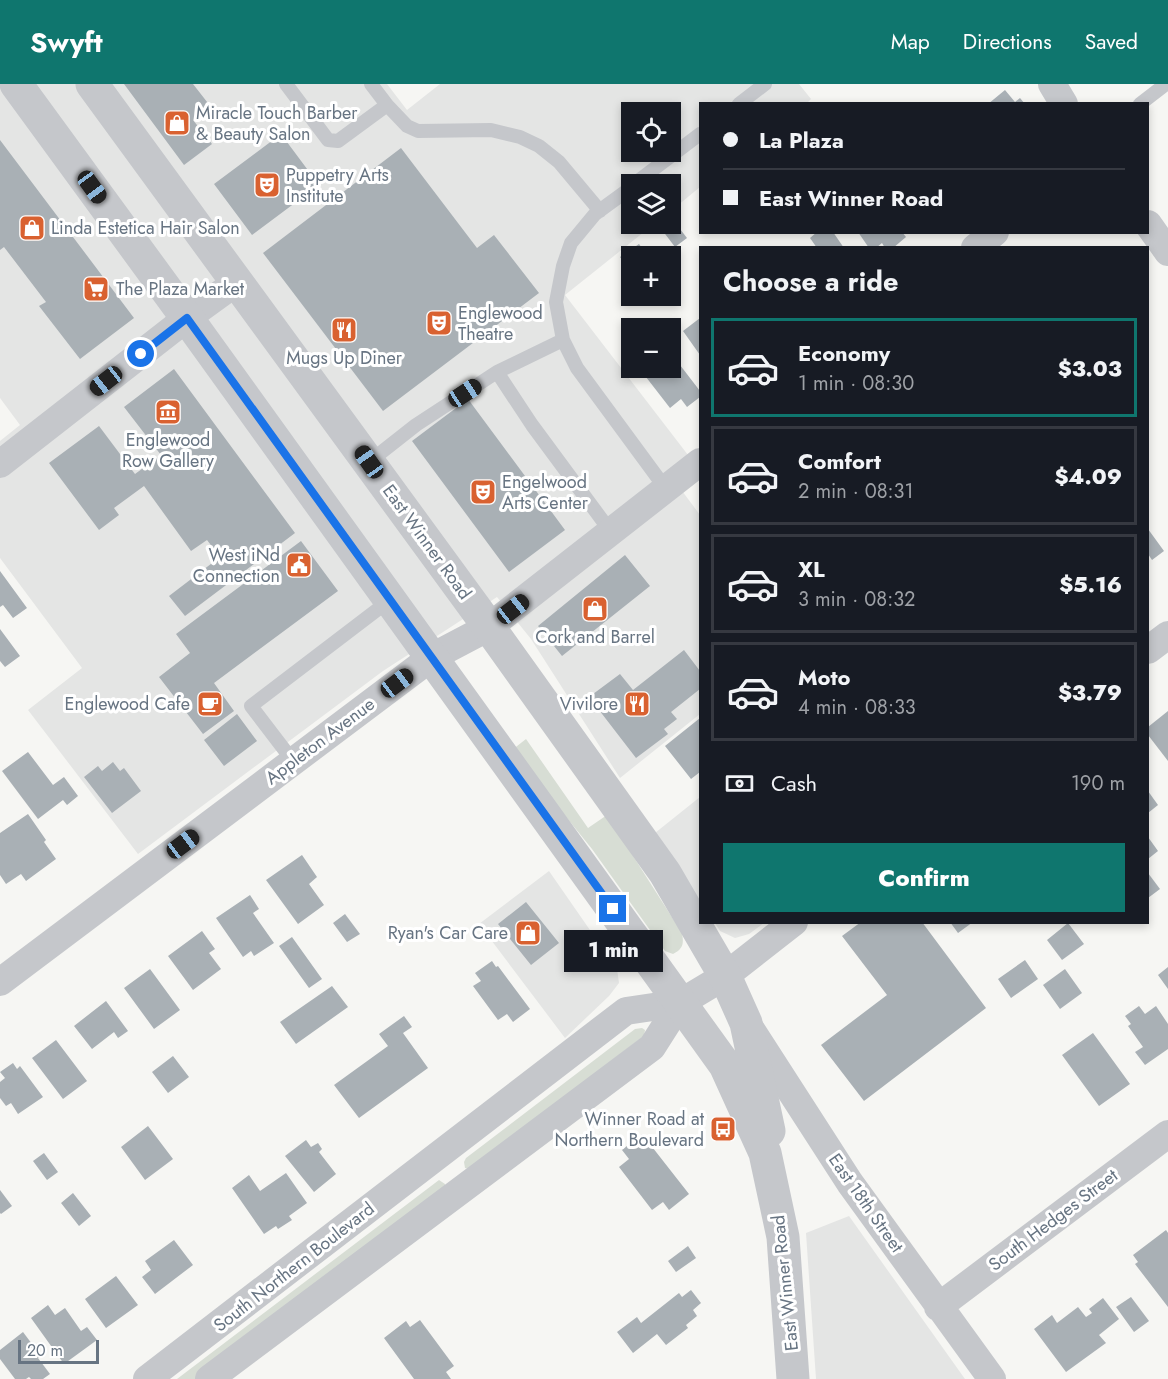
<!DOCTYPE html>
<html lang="en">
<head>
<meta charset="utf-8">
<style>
  :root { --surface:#171b24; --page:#20242c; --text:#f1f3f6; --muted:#9ea1a6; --line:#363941; --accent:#0f766e }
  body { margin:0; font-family:Jost,sans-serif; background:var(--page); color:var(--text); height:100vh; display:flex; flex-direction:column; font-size:22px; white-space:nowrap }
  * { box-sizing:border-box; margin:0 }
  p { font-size:20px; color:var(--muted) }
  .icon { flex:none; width:33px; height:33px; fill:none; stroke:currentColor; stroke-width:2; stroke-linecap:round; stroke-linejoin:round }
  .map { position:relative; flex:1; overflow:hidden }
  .side { position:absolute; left:699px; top:162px; width:450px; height:678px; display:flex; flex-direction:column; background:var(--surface); border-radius:0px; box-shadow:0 3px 9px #0003 }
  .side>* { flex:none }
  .guide { position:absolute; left:699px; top:18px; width:450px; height:132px; border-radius:0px; box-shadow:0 3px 9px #0003; display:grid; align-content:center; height:132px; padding:0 24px; background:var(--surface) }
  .controls { position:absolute; left:621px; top:18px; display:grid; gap:12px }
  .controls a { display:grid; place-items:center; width:60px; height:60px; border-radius:0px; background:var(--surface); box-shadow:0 3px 9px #0003; font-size:30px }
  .scale { position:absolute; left:18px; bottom:15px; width:81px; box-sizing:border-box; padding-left:6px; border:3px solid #677482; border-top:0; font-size:16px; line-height:21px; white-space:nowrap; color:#677482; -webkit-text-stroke:4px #fff; paint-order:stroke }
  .end { position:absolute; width:27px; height:27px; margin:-14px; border:8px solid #1a73e8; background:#fff; box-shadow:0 0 0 3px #fff }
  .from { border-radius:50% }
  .bubble { position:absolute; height:42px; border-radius:0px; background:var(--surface); box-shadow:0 3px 9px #0003; font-size:20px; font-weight:800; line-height:42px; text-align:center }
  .car { position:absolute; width:18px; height:36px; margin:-18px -9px; border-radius:8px; box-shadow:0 0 4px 2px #0007; background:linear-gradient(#222 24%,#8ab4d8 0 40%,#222 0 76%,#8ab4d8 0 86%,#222 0) }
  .guide b { display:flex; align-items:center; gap:21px; height:57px; font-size:22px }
  .guide b+b { border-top:2px solid var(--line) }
  .guide i { width:15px; height:15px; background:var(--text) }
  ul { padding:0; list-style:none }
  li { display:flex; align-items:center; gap:18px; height:99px; margin:0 12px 9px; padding:0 12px; border:3px solid var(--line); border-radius:0px }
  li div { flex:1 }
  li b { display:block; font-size:22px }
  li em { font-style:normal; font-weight:800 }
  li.active { border-color:var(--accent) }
  li>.icon { width:54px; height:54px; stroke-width:1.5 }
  h2 { padding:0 24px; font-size:27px; line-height:72px }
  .pay { display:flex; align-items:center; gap:15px; height:66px; padding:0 24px; font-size:22px }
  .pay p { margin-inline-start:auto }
  .primary-button { display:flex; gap:12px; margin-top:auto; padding:12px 24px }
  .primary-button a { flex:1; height:69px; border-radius:0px; background:var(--accent); color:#fff; font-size:24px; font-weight:800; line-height:69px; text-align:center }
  header { display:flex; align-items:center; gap:36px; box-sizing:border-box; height:84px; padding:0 30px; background:var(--accent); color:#fff }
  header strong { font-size:28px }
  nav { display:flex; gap:33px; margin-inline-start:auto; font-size:21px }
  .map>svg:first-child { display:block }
</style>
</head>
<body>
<header>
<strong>Swyft</strong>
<nav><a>Map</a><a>Directions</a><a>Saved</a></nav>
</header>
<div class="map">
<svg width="1168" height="1295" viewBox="0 0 1168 1295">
  <rect width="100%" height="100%" fill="#f6f6f3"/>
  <path fill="#e4e5e4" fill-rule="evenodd" d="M0 0H387L407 26 440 0H799L811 15 806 20H700V103L671 127 670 100H632V140H654L565 211 688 371 668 388 700 431V630L620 694 531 555 497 513 383 587 138 770 28 626 82 584 0 474V357L20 341 0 314ZM632 28H670V68H632Z
    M700 713V817L655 749Z
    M549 787 617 885 619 899 609 912 565 954 479 840Z
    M715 839H764L749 850 735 854 720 847Z
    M849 1132 965 1295H816L806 1149Z"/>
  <path fill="#d7ddd4" d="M526 655 588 744 607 731 682 849C684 860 683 865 673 870L665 867 592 765 512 666Z
    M642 944 645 946 644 952 469 1085 465 1084 464 1078 466 1074 635 945Z
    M439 1096 445 1100V1103L196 1295H177Z"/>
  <path fill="#a9b0b5" d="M124 0H193L211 23 193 36 212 60 184 81Z
    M1005 6 1015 18 1020 14 1025 20H988Z
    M281 50 319 101 252 151 214 100Z
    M0 56 134 234 80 275 39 222 46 218 4 163 0 166Z
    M401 64 477 164 494 151 539 209 383 327 263 169Z
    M670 132 687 154 675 163 659 142 662 140H670Z
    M817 148H833L844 164H817L810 154Z
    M858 148H902L906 153 893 164H885L882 159 876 164H869Z
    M639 160 648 172H632V189L620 173Z
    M700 234V271L683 247Z
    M670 268 700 307V313L687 323 681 315 670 324 639 284H670Z
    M174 285 295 449 185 532 169 512 220 473 207 456 191 467 144 402 114 424 119 431 99 446 49 379 99 342 135 390 161 371 124 323Z
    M468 315 565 446 509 488 412 357Z
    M1148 445 1164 467 1152 476 1148 470Z
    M301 457 338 507 214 599 234 627 203 650 159 593 190 569 176 550Z
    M625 471 650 502 562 572 538 542Z
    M0 487 27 524 13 534 3 521 0 523Z
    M0 545 20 572 5 583 0 577Z
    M684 566 700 587V605L671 628 677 635 664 645 668 650 636 674 589 613 620 590 633 606Z
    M1168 627V677L1148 651V643Z
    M237 630 257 657 224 682 204 656Z
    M700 634V688L691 695 665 662Z
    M28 668 53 701 64 693 78 712 67 721 63 716 38 735 2 687Z
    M113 678 120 687 124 684 141 707 112 729 84 693 98 682 102 687Z
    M1148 707 1158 721 1148 729Z
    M28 730 46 756 44 758 56 775 26 797 21 790 6 800 0 791V749Z
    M1148 753 1158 767 1148 775Z
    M302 771 317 793 309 800 324 821 298 840 266 796Z
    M1148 789 1160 805 1148 814Z
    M250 811 259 825 253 829 274 859 254 872 251 867 243 873 216 834Z
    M526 818 559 859 531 881 498 840Z
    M345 830 360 850 347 858 333 839Z
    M861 838H922L986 924 864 1017 821 961 887 911 842 852Z
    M950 838H973L958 849Z
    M1068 839 1084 860 1062 876 1047 856Z
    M202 847 215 865 209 869 221 885 193 906 168 872Z
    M292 853 322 895 309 904 279 862Z
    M1025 876 1038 895 1011 914 998 895Z
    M492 877 496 883 498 882 530 925 513 938 507 930 498 936 473 902 481 897 475 889Z
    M1168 883V905L1158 891Z
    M150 885 180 926 154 945 124 904Z
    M1065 885 1082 909 1060 925 1043 901Z
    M332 902 348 923 296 960 280 938Z
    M106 917 128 947 118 954 114 948 92 965 74 942Z
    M1139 922 1145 930 1156 922 1168 940V965L1145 981 1135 968 1143 963 1128 942 1131 940 1125 932Z
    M404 932 412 943 403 949 428 984 359 1034 334 1001 388 962 379 950Z
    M1093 949 1130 1000 1099 1022 1062 971Z
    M56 956 87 997 63 1015 32 974Z
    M173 972 189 993 168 1009 152 988Z
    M13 979 17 985 20 982 43 1013 18 1030 11 1019 6 1022 0 1014V998L5 994 0 988Z
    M148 1042 173 1075 145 1096 121 1063Z
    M642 1050 689 1110 669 1126 663 1118 652 1126 619 1083 629 1075 622 1066Z
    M306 1056 311 1063 318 1059 322 1065 319 1068 336 1090 314 1108 285 1072Z
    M44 1069 58 1088 47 1096 33 1077Z
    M286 1089 307 1119 289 1132 292 1136 278 1145 276 1142 264 1150 232 1104 249 1091 260 1107Z
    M0 1106 12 1122 1 1130 0 1129Z
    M73 1109 91 1132 79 1142 61 1119Z
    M1166 1146 1168 1149V1223L1135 1180 1138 1178 1133 1171Z
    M174 1156 193 1181 155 1210 142 1193 151 1186 145 1177Z
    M688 1162 696 1174 676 1188 668 1177Z
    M116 1192 138 1221 106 1244 85 1215Z
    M691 1206 701 1219 693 1226 697 1232 686 1241 688 1244 666 1261 657 1250 633 1269 617 1248 637 1233 641 1239 679 1209 682 1213Z
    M1131 1213 1149 1237 1134 1248 1116 1223Z
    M1103 1214 1119 1235 1099 1251 1106 1259 1066 1288 1034 1245 1052 1231 1057 1239 1078 1223 1086 1233 1092 1229 1089 1225Z
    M48 1221 55 1231 65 1224 81 1247 87 1243 97 1256 64 1280 31 1234Z
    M420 1236 454 1282 446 1288 451 1295H414L384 1254 406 1237 410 1243Z
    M23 1248 41 1272 38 1274 50 1290 43 1295H31L29 1293 26 1295H15L0 1275V1266Z"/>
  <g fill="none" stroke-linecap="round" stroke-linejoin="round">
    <path stroke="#c5c7cb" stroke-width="14" d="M286 0 328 56 338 57 387 21 371 0
      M739 20 765 0
      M1140 20 1166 0
      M387 21 407 42 418 47 491 46 520 53 539 62 559 78 600 127
      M634 100 700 50
      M632 103 595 130 571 159 563 182 556 218 563 256 577 284 666 405
      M497 288 532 341 611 448
      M369 378 416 341 497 288 563 256
      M293 677 251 622 390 516"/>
    <path stroke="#c5c7cb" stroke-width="28" d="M1052 0 1064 20
      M1148 140 1168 168
      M975 164 995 148
      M0 380 187 234 238 197
      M1148 566 1168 551
      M0 898 432 573 489 543 700 378
      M750 944 850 1099 992 1295
      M938 1223 1168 1050
      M147 1295 626 927 680 919 725 892 794 838
      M209 1295 652 963 680 919"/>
    <path stroke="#c5c7cb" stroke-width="33" d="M16 0 187 234 725 981 765 1069 783 1153 793 1295
      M92 0 489 543 665 789 725 892 746 939 769 1047"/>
  </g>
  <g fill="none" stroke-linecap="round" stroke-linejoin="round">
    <path stroke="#1a73e8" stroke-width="8" d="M141 270 187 234 613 825"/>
  </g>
  <defs>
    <g id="shop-square" transform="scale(1.35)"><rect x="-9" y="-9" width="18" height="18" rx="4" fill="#d96130" stroke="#fff"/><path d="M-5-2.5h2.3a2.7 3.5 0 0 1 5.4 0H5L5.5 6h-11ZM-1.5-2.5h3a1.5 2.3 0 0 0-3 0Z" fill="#fff"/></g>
    <g id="theatre-square" transform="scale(1.35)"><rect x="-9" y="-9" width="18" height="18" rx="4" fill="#d96130" stroke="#fff"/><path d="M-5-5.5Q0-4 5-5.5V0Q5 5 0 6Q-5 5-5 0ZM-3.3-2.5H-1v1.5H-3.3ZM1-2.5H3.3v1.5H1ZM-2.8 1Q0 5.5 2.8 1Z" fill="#fff"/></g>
    <g id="supermarket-square" transform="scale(1.35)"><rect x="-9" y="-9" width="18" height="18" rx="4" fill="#d96130" stroke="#fff"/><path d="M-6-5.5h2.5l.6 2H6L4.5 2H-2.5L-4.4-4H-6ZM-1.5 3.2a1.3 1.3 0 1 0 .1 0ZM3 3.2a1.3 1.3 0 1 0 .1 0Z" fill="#fff"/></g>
    <g id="restaurant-square" transform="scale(1.35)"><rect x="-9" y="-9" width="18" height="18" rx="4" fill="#d96130" stroke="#fff"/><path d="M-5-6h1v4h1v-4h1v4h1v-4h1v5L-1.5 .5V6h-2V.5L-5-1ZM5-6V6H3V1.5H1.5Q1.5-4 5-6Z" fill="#fff"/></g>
    <g id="museum-square" transform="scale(1.35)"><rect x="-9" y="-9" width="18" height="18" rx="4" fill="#d96130" stroke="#fff"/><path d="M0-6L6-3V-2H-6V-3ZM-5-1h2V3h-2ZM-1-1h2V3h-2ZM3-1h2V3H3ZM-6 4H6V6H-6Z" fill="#fff"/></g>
    <g id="civic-square" transform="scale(1.35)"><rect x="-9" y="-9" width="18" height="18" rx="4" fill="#d96130" stroke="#fff"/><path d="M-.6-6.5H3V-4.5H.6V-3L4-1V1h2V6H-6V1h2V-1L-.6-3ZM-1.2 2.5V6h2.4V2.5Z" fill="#fff"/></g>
    <g id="cafe-square" transform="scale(1.35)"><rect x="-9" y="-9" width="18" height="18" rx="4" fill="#d96130" stroke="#fff"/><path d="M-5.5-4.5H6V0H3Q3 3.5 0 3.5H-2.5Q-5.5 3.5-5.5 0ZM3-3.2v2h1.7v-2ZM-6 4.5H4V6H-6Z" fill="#fff"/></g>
    <g id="bus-square" transform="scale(1.35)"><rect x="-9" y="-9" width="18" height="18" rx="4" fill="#d96130" stroke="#fff"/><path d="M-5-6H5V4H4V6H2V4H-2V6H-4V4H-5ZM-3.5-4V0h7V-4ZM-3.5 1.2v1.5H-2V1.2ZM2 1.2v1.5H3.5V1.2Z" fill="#fff"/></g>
  </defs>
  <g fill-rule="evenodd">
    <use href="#shop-square" x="177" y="39"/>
    <use href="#theatre-square" x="267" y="101"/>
    <use href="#shop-square" x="32" y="144"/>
    <use href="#supermarket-square" x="96" y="205"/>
    <use href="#theatre-square" x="439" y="239"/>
    <use href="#restaurant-square" x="344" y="246"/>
    <use href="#museum-square" x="168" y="328"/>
    <use href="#theatre-square" x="483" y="408"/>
    <use href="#civic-square" x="299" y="481"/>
    <use href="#shop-square" x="595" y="525"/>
    <use href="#cafe-square" x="210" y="620"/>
    <use href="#restaurant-square" x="637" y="620"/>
    <use href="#shop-square" x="528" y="849"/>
    <use href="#bus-square" x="723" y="1045"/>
  </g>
  <g text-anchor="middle" stroke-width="6" stroke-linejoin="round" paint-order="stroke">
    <g font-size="18" fill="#677482" stroke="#fff" text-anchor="start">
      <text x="196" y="35">Miracle Touch Barber<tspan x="196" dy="21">&amp; Beauty Salon</tspan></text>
      <text x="286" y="97">Puppetry Arts<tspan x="286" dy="21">Institute</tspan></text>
      <text x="51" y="150">Linda Estetica Hair Salon</text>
      <text x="116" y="211">The Plaza Market</text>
      <text x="458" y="235">Englewood<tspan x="458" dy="21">Theatre</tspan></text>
      <text x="344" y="280" text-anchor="middle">Mugs Up Diner</text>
      <text x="168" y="362" text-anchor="middle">Englewood<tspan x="168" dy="21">Row Gallery</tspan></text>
      <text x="502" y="404">Engelwood<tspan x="502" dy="21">Arts Center</tspan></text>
      <text x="280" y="477" text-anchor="end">West iNd<tspan x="280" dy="21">Connection</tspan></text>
      <text x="595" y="559" text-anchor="middle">Cork and Barrel</text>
      <text x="190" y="626" text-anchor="end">Englewood Cafe</text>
      <text x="618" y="626" text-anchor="end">Vivilore</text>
      <text x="508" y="855" text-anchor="end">Ryan's Car Care</text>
      <text x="704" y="1041" text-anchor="end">Winner Road at<tspan x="704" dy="21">Northern Boulevard</tspan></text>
    </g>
    <g font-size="18" fill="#677482" stroke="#fff">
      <text transform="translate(427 458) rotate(54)" y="6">East Winner Road</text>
      <text transform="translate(320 657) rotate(-37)" y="6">Appleton Avenue</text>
      <text transform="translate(866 1119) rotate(55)" y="6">East 18th Street</text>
      <text transform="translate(1053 1136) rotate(-37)" y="6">South Hedges Street</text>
      <text transform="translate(294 1183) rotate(-38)" y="6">South Northern Boulevard</text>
      <text transform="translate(785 1199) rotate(-96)" y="6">East Winner Road</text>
    </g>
  </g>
</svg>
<div class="controls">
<a><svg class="icon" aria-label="locate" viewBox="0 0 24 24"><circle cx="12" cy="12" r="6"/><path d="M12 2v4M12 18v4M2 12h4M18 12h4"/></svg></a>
<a><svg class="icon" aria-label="layers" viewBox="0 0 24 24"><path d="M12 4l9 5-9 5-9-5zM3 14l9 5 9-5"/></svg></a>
<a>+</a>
<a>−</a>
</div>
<div class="scale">20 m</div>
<i class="end from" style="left:141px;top:270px"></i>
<i class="end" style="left:613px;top:825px"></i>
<div class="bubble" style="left:564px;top:846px;width:99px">1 min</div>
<i class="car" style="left:92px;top:103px;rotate:144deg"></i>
<i class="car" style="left:106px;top:297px;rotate:232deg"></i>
<i class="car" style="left:465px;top:309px;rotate:57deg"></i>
<i class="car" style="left:369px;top:378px;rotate:325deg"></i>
<i class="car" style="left:513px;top:525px;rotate:52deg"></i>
<i class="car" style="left:397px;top:599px;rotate:53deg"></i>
<i class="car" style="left:183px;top:760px;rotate:53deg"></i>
<div class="guide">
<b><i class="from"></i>La Plaza</b>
<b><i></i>East Winner Road</b>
</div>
<section class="side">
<h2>Choose a ride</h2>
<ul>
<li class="active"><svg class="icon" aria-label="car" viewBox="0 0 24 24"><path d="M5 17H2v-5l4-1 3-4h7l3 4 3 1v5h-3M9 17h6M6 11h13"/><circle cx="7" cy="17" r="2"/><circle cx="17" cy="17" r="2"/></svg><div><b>Economy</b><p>1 min · 08:30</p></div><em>$3.03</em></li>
<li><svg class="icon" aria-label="car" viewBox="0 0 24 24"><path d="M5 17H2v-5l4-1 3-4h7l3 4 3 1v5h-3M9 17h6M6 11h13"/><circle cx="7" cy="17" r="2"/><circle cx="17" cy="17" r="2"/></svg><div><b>Comfort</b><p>2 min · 08:31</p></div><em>$4.09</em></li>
<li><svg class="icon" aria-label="car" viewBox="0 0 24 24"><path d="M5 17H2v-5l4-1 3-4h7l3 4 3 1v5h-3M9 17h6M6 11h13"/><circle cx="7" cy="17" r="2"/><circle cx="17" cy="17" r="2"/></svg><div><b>XL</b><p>3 min · 08:32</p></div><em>$5.16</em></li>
<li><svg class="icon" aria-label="car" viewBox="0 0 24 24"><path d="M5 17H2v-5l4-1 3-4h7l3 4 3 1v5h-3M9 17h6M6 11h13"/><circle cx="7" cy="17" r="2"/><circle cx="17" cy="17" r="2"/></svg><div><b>Moto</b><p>4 min · 08:33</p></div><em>$3.79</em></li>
</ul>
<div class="pay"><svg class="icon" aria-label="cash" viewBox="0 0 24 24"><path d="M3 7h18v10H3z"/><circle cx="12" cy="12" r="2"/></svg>Cash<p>190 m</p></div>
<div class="primary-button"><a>Confirm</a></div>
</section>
</div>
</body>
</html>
